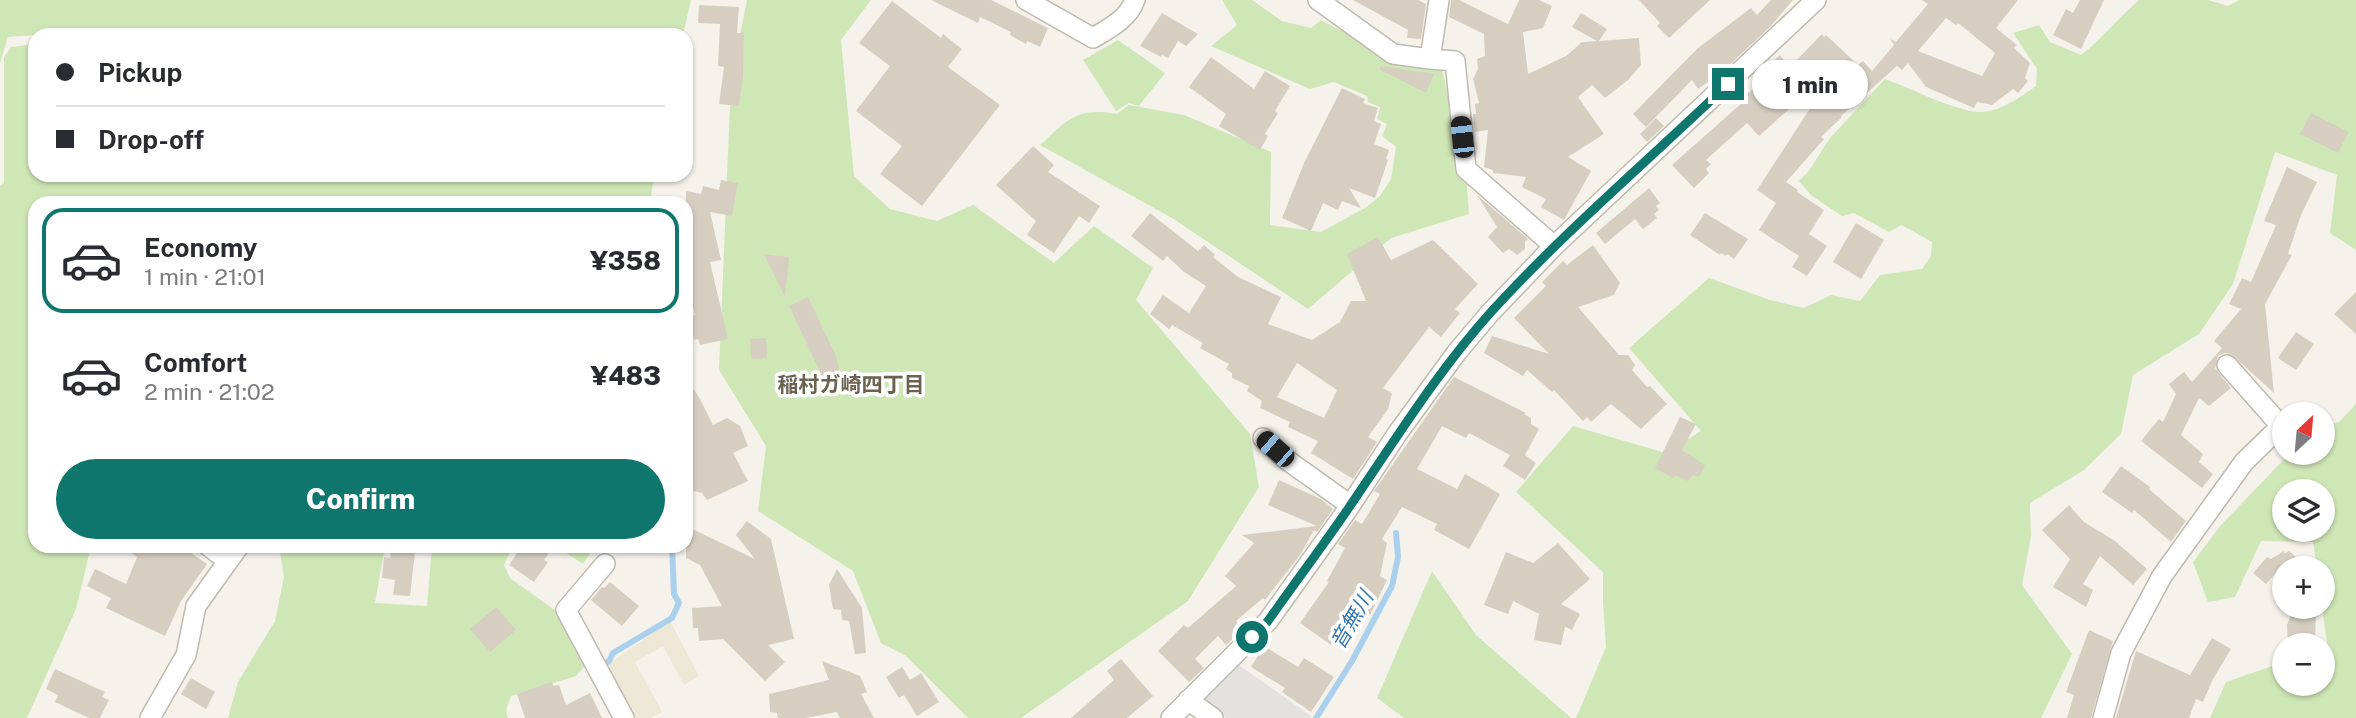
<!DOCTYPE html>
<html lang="en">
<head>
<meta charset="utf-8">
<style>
  :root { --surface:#fff; --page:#f7f7f7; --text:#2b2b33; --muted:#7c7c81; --line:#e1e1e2; --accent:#0f766e }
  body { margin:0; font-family:"Public Sans","Noto Sans JP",sans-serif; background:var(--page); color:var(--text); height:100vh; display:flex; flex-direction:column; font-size:26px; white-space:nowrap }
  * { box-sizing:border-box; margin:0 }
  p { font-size:23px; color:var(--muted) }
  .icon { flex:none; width:38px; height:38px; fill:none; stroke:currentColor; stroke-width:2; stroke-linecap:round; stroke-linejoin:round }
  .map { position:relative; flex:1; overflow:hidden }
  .side { position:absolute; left:28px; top:196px; width:665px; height:357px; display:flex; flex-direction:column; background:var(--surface); border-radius:21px; box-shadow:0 2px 5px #0004 }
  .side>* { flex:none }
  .banner { position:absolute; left:28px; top:28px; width:665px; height:154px; border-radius:21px; box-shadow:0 2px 5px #0004; display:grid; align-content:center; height:154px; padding:0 28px; background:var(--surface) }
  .needle { width:46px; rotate:26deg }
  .controls { position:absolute; left:2272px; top:402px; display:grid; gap:14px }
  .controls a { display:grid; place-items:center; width:63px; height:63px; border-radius:50%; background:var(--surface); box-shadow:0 2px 5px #0004; font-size:35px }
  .end { position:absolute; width:32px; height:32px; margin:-16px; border:9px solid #0f766e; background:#fff; box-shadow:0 0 0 4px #fff }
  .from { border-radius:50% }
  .bubble { position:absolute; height:49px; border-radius:24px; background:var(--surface); box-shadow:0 2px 5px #0004; font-size:23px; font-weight:800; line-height:49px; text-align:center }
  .car { position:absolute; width:21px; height:42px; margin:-21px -10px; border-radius:9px; box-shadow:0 0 5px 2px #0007; background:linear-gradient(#222 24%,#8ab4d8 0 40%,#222 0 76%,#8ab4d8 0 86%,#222 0) }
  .banner b { display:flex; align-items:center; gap:24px; height:66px; font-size:26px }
  .banner b+b { border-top:2px solid var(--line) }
  .banner i { width:18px; height:18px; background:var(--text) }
  ul { padding:12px 0 0; list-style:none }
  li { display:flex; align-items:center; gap:21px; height:105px; margin:0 14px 10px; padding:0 14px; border:4px solid transparent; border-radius:21px }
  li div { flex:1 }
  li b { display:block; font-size:26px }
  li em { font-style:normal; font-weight:800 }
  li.on { border-color:var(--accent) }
  li>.icon { width:63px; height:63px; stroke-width:1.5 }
  .cta { display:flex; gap:14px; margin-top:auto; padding:14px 28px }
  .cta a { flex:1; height:80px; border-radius:42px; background:var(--accent); color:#fff; font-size:28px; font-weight:800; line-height:80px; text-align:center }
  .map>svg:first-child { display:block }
</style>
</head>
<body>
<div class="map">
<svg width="2356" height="718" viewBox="0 0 2356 718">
  <rect width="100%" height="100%" fill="#f5f2eb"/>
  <path fill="#ede7d6" d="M670 621 699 676 684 685 663 646 635 662 662 712 651 718H634L603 668Z"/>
  <path fill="#cfe7b6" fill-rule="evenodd" d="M0 0H691L683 35H35L8 37 0 63Z
    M747 0H871L841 40 854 176 890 209 937 221 973 205 1054 263 1094 226 1153 268 1136 300 1250 434 1259 487 1188 601 1021 718H968L906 656 881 643 853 571 758 511 766 446 719 370 731 80Z
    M1222 0H1252L1282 21 1311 28 1321 20 1392 58 1442 70 1465 163 1469 214 1391 238 1308 309 1172 218 1040 145C1068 120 1075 107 1117 114L1129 105 1184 115 1271 152 1270 225 1321 232 1365 208 1380 196 1391 179 1396 147 1382 136 1387 124 1377 119 1380 107 1368 102 1367 96 1334 82 1310 89 1211 46 1237 25Z
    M2139 0H2208L2228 6 2239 0H2356V250L2330 233 2337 175 2275 152 2233 284 2199 334 2133 375 2121 434 2084 470 2030 503 2031 536 2022 585 2072 654 2041 718H1576L1606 647 1603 603V572L1516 492 1573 426 1666 453 1701 431 1629 348 1709 278 1770 300 1804 308 1831 295 1860 301 1880 275 1922 269 1931 256 1932 242 1902 225 1889 232 1854 213 1842 216 1812 196 1799 181 1808 172 1830 138 1885 79C1908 87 1961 114 1983 112 2003 110 2020 97 2036 86L2037 69 2013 33 2039 25 2050 42 2081 55C2102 39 2118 18 2139 0Z
    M1118 40 1165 73 1139 106 1129 103 1116 111 1083 60Z
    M35 44V175H654L650 203H35V546H91L76 609 27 718H0V186L4 183V58L11 47Z
    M2356 404V718H2210L2226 682 2284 662V684H2322V651L2328 649 2322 607V569H2317L2313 542 2261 541 2235 597 2208 602 2193 562 2221 525 2290 453H2322V429L2340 421ZM2284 492H2322V530H2284Z
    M279 546H385L375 603 427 606 432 546H513L504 565 510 578 567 619 589 661 576 676 511 696 506 710 508 718H228L238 682 275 621 284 577Z
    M556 546H595L583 564Z
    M1432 571 1476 635 1571 718H1404L1377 698Z"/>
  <path fill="#e4e2df" d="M1239 665 1311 716 1310 718H1226L1202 700Z"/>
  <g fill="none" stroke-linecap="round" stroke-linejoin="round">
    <path stroke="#abd0ee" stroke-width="6" d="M602 665 609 661 613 653 672 618 679 603 674 594 672 546
      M1316 718 1352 661 1392 586 1398 557 1396 533"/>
  </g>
  <path fill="#d6cfc1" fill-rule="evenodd" d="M931 0H991L1048 28 1040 47 1027 41 1026 44 1010 35 1011 32 980 17 978 23Z
    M1353 0H1418L1426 4 1421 39 1407 38 1408 30Z
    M1451 0H1459L1508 24 1519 0H1539L1552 6 1543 28 1523 32 1528 74 1566 56 1582 42 1597 41 1572 27 1581 13 1607 29 1599 41 1639 38 1641 65 1628 80 1605 98 1592 85 1578 97 1604 134 1568 157 1591 171 1564 220 1541 207 1546 199 1522 187 1526 177 1493 173V170L1484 167 1488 130 1475 132 1473 114H1476L1475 104 1479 103 1473 79 1478 69 1477 59 1485 56 1484 34 1449 17Z
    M1639 0H1710L1669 38 1657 26 1660 23Z
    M1771 0H1793L1770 27 1722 72 1698 89 1692 80 1646 127 1633 114 1698 48 1751 8 1757 15Z
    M1922 0H2018L1996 28 2017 45 2014 48 2030 63 2025 78 2028 81 2018 93 2013 89 1992 105 1977 102 1974 108 1926 87 1908 63 1902 70 1897 66 1841 116 1842 117 1821 137 1824 139 1786 182 1798 190 1797 192 1824 210 1809 234 1827 246 1807 276 1792 267 1799 256 1759 230 1776 203 1757 190 1833 73 1831 72 1759 136 1747 123 1706 160 1711 164 1706 169 1709 173 1694 188 1672 165 1743 102 1741 100 1765 77 1761 72 1780 55 1790 67 1822 34 1824 37 1826 35 1858 65 1863 61 1872 71 1894 45 1890 39 1896 42 1928 4ZM1946 18 1956 25 1958 23 1995 53 1982 76 1918 51Z
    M2080 0H2104L2081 49 2053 35 2066 9 2073 13Z
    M892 1 941 38 943 34 962 49 948 67 1000 105 922 206 880 174 902 146 856 111 890 66 859 43Z
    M699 5 739 7 737 33H744L743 77 739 106 719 104 724 67 718 66 720 24 698 23Z
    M1162 13 1198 34 1186 46 1178 41 1168 58 1162 55 1161 57 1140 46Z
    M1211 57 1254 89 1265 71 1290 86 1275 111 1278 113 1265 134 1268 136 1260 150 1219 126 1226 114 1189 87Z
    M1381 66 1434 74 1426 93 1379 69Z
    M1342 88 1365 99 1363 103 1378 108 1374 121 1381 124 1374 144 1389 150 1386 159 1388 160 1375 198 1349 188 1361 208 1342 201 1338 210 1323 203 1311 231 1282 218 1304 163Z
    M2311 113 2349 132 2338 153 2300 134Z
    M1656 118 1664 126 1647 142 1640 134Z
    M1033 146 1054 165 1048 172 1100 206 1089 223 1079 216 1054 253 1027 235 1036 221 996 185Z
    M2287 167 2317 182 2301 215 2288 254 2292 255 2265 304 2274 393 2231 354 2225 353 2218 356 2215 368 2231 388 2209 406 2199 398 2181 435 2203 454 2199 462 2213 474 2202 488 2141 441 2159 419 2163 422 2176 394 2169 384 2184 372 2192 382 2222 348 2214 341 2241 309 2229 304 2242 278 2251 282 2276 225 2264 221Z
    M721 180 738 183 732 216 710 212 721 260 710 262 728 339 700 345 698 339 694 340 688 316 695 315 686 281V191L701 194 703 186 719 190Z
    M1649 188 1660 203 1656 206 1659 210 1654 214 1657 218 1643 229 1635 219 1605 244 1596 233Z
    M1477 195 1528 239 1525 241V249L1517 255 1509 249 1503 253 1488 237 1497 227Z
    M1150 213 1198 251 1204 245 1215 255 1213 257 1238 277 1281 297 1268 324 1312 340 1340 322 1351 301H1366L1347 254 1378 237 1391 260 1433 240 1478 284 1455 309 1460 313 1441 337 1429 327 1383 388 1392 393 1388 409 1368 437 1377 442 1353 479 1311 453 1318 441 1288 427 1290 422 1260 408 1262 401 1247 391 1249 386 1232 378V373L1226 369 1229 364 1200 348 1203 343 1172 325 1169 329 1150 314 1163 295 1189 313 1206 286 1184 272 1167 256 1163 261 1131 236ZM1297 363 1337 390 1324 418 1277 397Z
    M1705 213 1748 239 1734 259 1727 254 1726 256 1721 253 1720 255 1690 235Z
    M1856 223 1884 240 1861 279 1833 262Z
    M1593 245 1620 283 1614 295 1578 307 1619 355H1628L1635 365 1632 370 1647 387 1650 386 1667 404 1641 429 1611 404 1591 422 1587 417 1583 421 1554 390 1552 392 1527 370 1523 376 1484 353 1492 336 1549 354 1514 318 1546 286 1542 282 1563 261 1567 265Z
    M764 254 789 257 785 297Z
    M2356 292V334L2334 314Z
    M808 297 836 356 842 381 824 385 821 374 789 306Z
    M2296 332 2314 344 2296 370 2278 358Z
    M766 338 767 358 751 359 750 339Z
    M686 377 700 399 713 425 727 418 740 426 748 446 733 453 748 481 707 500 702 493 686 489Z
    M1454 377 1526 413 1524 414 1531 418V424L1539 429 1525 455 1536 463 1525 480 1503 466 1510 455 1469 433 1466 438 1442 426 1417 469 1457 489 1465 474 1500 494 1469 549 1434 530 1437 524 1402 507 1382 539 1387 543 1380 576 1387 580 1370 615 1357 609 1331 645 1300 623 1329 582 1327 581 1345 548 1338 544 1355 520 1362 524 1380 494 1374 491Z
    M1680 417 1696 424 1682 450 1705 465 1699 477 1693 475 1688 481 1675 475 1673 478 1655 468Z
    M2121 466 2150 487 2149 489 2186 521 2171 542 2134 510 2132 513 2102 492Z
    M1279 480 1321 499 1333 509 1317 532 1314 530 1300 555 1265 600 1263 598 1236 621 1243 629 1226 645 1218 636 1195 659 1204 668 1189 682 1158 651 1184 625 1188 628 1236 586 1225 576 1254 543 1242 535 1317 526 1268 505Z
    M2069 505 2084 522 2115 541 2147 569 2133 585 2100 556 2083 584 2093 590 2086 607 2053 587 2070 559 2042 530Z
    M747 521 771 539 794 639 768 645 785 662 765 681 723 639 699 641 698 628H693L692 608 722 606 700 565 686 558V526L755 559 736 535Z
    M1558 543 1590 579 1561 604 1580 614 1572 630 1565 627 1561 645 1534 640 1539 614 1513 601 1508 614 1484 605 1506 552 1533 563Z
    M121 546H181L207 564 181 601 165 636 106 608 111 598 87 586 95 569 126 584 137 557Z
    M522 546H554L544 560 548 562 534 582 509 565Z
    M391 549 415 552 410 596 393 595 395 580 382 578 384 557 390 558Z
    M2284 551V554L2289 551 2310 569H2284V585L2274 575 2266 584 2253 573 2267 557 2271 559Z
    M837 569 862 608 866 653 855 654 849 621 842 620 841 610 833 609 829 585Z
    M610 582 639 606 622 626 591 600 602 587 604 588Z
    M496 607 516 630 490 652 470 629Z
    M2294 607H2316L2315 646H2288L2287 625Z
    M2089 630 2113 641 2091 718H2067L2074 695 2066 692Z
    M2212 638 2231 649 2213 679 2203 702 2196 699 2189 718H2116L2136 651 2190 675Z
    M1264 646 1298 667 1304 658 1334 677 1311 712 1282 692 1285 688 1251 667Z
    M1121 659 1153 696 1127 718H1071L1114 680 1107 671Z
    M822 661 860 676 867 692 861 694 874 718H840L837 712 806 718H778L777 713 770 712 769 694 829 680Z
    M902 667 910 680 921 673 939 702 917 716 904 695 899 698 886 677Z
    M55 669 105 692 102 697 109 700 100 718H89L55 702 58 695 46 689Z
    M191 678 215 692 206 709 181 694Z
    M552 682 553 686 559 685 566 705 590 693 602 718H525L517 694Z"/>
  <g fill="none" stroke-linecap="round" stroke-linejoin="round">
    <g stroke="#c0baae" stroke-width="22">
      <path id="minor" d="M1026 0 1093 38C1110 28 1128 19 1135 0
        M1318 0 1393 54 1430 59
        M1439 0 1430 59 1455 61 1466 169 1554 246
        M1263 438 1287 460 1350 505
        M208 546 228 561
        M605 564 566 610 624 718
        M1188 700 1213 718
        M150 718 186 655 196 606 239 546
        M1171 718 1268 621 1348 509 1397 434 1457 352 1490 313 1554 246 1816 0
        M2103 718 2121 653 2162 576 2244 462 2281 426 2227 365"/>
    </g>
    <use href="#minor" stroke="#fff" stroke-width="19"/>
  </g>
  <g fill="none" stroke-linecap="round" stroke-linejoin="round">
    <path stroke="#0f766e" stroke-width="9" d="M1252 637 1268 621C1294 584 1322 547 1348 509 1394 442 1437 372 1491 312 1565 231 1649 160 1728 84"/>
  </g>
  <g text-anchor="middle" stroke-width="7" stroke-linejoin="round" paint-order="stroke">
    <g font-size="21" font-weight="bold" fill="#6b6251" stroke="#fff">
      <text x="851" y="392">稲村ガ崎四丁目</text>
    </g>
    <g font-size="21" font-style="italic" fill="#3678b1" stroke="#fff">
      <text transform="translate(1352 620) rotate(-60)" y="7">音無川</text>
    </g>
  </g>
</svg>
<div class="controls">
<a><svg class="needle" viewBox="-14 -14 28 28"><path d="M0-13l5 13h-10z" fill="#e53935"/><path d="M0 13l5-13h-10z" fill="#7c7c81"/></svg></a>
<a><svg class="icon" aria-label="layers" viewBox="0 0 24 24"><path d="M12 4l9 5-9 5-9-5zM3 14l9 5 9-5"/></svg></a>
<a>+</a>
<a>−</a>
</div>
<i class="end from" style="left:1252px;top:637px"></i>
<i class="end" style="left:1728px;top:84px"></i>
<div class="bubble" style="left:1752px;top:60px;width:116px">1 min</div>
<i class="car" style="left:1462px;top:137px;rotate:354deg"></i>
<i class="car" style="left:1275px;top:449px;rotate:311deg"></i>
<div class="banner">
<b><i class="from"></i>Pickup</b>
<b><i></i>Drop-off</b>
</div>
<section class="side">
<ul>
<li class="on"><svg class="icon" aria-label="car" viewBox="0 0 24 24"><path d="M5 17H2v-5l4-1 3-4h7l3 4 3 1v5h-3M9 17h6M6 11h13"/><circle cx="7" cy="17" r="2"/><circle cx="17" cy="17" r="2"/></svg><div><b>Economy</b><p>1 min · 21:01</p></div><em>¥358</em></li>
<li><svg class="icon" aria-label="car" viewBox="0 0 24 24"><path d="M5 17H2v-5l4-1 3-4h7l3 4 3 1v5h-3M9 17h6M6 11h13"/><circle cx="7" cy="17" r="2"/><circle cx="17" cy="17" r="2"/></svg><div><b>Comfort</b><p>2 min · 21:02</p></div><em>¥483</em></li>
</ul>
<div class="cta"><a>Confirm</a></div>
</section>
</div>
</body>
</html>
